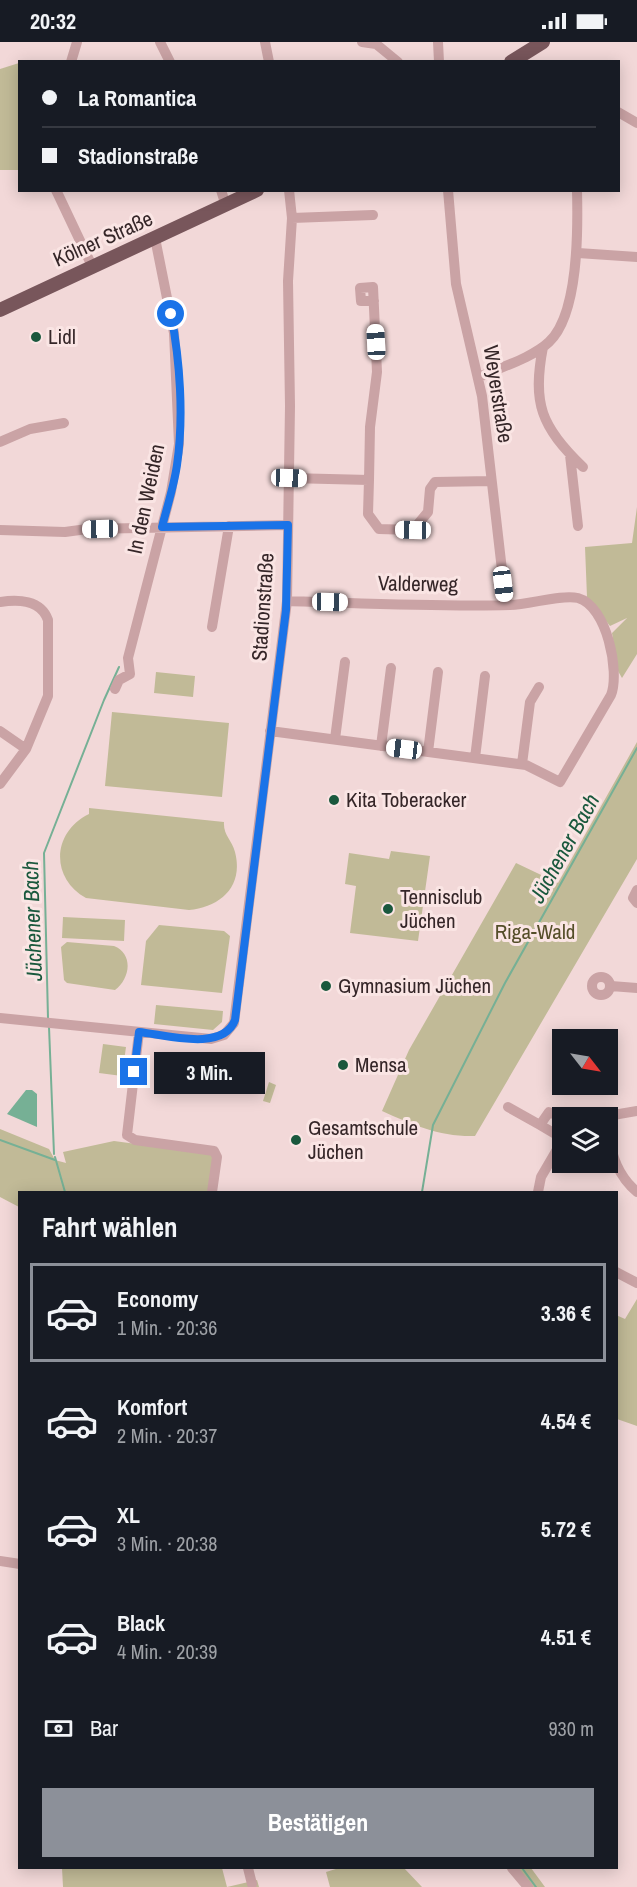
<!DOCTYPE html>
<html lang="de">
<head>
<meta charset="utf-8">
<style>
  :root { --surface:#171b24; --page:#242831; --text:#f1f3f6; --muted:#9ea1a6; --line:#363941; --accent:#8c9099 }
  body { margin:0; font-family:"Archivo Narrow",sans-serif; background:var(--page); color:var(--text); height:100vh; display:flex; flex-direction:column; font-size:22px; white-space:nowrap }
  * { box-sizing:border-box; margin:0 }
  p { font-size:20px; color:var(--muted) }
  .icon { flex:none; width:33px; height:33px; fill:none; stroke:currentColor; stroke-width:2; stroke-linecap:round; stroke-linejoin:round }
  .map { position:relative; flex:1; overflow:hidden }
  .drawer { position:absolute; left:18px; top:1149px; width:600px; height:678px; display:flex; flex-direction:column; background:var(--surface); border-radius:0px; box-shadow:0 3px 15px #0003 }
  .drawer>* { flex:none }
  .banner { position:absolute; left:18px; top:18px; width:602px; height:132px; border-radius:0px; box-shadow:0 3px 15px #0003; display:grid; align-content:center; height:132px; padding:0 24px; background:var(--surface) }
  .needle { width:39px; rotate:121deg }
  .buttons { position:absolute; left:552px; top:987px; display:grid; gap:12px }
  .buttons a { display:grid; place-items:center; width:66px; height:66px; border-radius:0px; background:var(--surface); box-shadow:0 3px 15px #0003; font-size:30px }
  .end { position:absolute; width:27px; height:27px; margin:-14px; border:8px solid #1a73e8; background:#fff; box-shadow:0 0 0 3px #fff }
  .from { border-radius:50% }
  .bubble { position:absolute; height:42px; border-radius:0px; background:var(--surface); box-shadow:0 3px 15px #0003; font-size:20px; font-weight:700; line-height:42px; text-align:center }
  .car { position:absolute; width:18px; height:36px; margin:-18px -9px; border-radius:8px; box-shadow:0 0 4px 2px #0007; background:linear-gradient(#fff 24%,#345 0 40%,#fff 0 76%,#345 0 86%,#fff 0) }
  .banner b { display:flex; align-items:center; gap:21px; height:57px; font-size:22px }
  .banner b+b { border-top:2px solid var(--line) }
  .banner i { width:15px; height:15px; background:var(--text) }
  ul { padding:0; list-style:none }
  li { display:flex; align-items:center; gap:18px; height:99px; margin:0 12px 9px; padding:0 12px; border:3px solid transparent; border-radius:0px }
  li div { flex:1 }
  li b { display:block; font-size:22px }
  li em { font-style:normal; font-weight:700 }
  li.current { border-color:var(--accent) }
  li>.icon { width:54px; height:54px; stroke-width:1.5 }
  h2 { padding:0 24px; font-size:27px; line-height:72px }
  .pay { display:flex; align-items:center; gap:15px; height:66px; padding:0 24px; font-size:22px }
  .pay p { margin-inline-start:auto }
  .action { display:flex; gap:12px; margin-top:auto; padding:12px 24px }
  .action a { flex:1; height:69px; border-radius:0px; background:var(--accent); color:#fff; font-size:24px; font-weight:700; line-height:69px; text-align:center }
  .status { display:flex; justify-content:space-between; align-items:center; height:42px; padding:0 30px; background:var(--surface); direction:ltr }
  .status svg { height:16px; fill:currentColor }
  .map>svg:first-child { display:block }
</style>
</head>
<body>
<div class="status"><b>20:32</b><svg viewBox="0 0 49 12"><path d="M0 12V9h3v3zM5 12V6h3v6zM10 12V3h3v9zM15 12V0h3v12zM26 1h20v11H26zM47 4h2v5h-2z"/></svg></div>
<div class="map">
<svg width="637" height="1845" viewBox="0 0 637 1845">
  <rect width="100%" height="100%" fill="#f2d8d8"/>
  <path fill="#c1ba97" d="M19 21V128H0V27Z
    M637 465V612L622 636 618 629 612 591 627 576 610 584 587 555 585 505 632 501Z
    M156 630 195 634 193 655 154 651Z
    M112 670 229 681 222 755 105 744Z
    M637 700V817L475 1094C440 1095 413 1083 382 1069L409 1008 516 821 558 841Z
    M89 766 224 780C223 793 232 798 235 810 244 845 220 865 189 868L86 856C50 836 52 790 89 772Z
    M391 809 430 814 418 899 350 891 356 844 345 842 349 811 389 817Z
    M63 875 125 878 124 899 62 896Z
    M159 883 224 889 230 894 222 951 141 943 146 899Z
    M67 900 114 904C134 912 130 937 115 948L67 941 64 938 61 905Z
    M156 963 223 969 222 980 213 988 154 982Z
    M103 1002 126 1005 122 1034 99 1031Z
    M269 1040 276 1043 270 1061 263 1059Z
    M0 1087 49 1107 55 1118 66 1121 63 1110 114 1099 211 1112 214 1118 210 1150H20L19 1165 0 1155Z
    M637 1257V1384L617 1377 616 1273 625 1277Z
    M62 1826H222L227 1845 257 1838 259 1845H63Z
    M339 1826H404L422 1845H330L326 1830Z
    M516 1826H531L545 1845H531Z"/>
  <path fill="#76b095" d="M26 1048H32L37 1052V1085L7 1072Z"/>
  <g fill="none" stroke-linecap="round" stroke-linejoin="round">
    <path stroke="#76b095" stroke-width="2" d="M48 976 44 811 104 658 119 625
      M49 985 54 1112
      M0 1098 55 1118
      M55 1115 65 1150
      M422 1150 433 1083 505 941 637 706
      M522 1826 536 1845"/>
    <path stroke="#caa3a5" stroke-width="10" d="M160 0 170 20
      M265 0 269 20
      M362 0 376 2 398 20
      M438 0 439 20
      M71 20 77 0
      M618 70 637 81
      M56 148 92 224
      M221 148 226 164
      M448 148 456 242 482 354 506 563
      M292 176 373 173
      M578 211 637 215
      M543 305C532 361 541 385 583 425
      M479 335C501 325 532 316 549 300 579 272 578 187 577 148
      M0 400 30 387 64 381
      M570 413 578 484
      M289 436 369 438 368 472 379 487 413 488 428 470 430 447 435 440 491 439
      M369 438 370 385 377 330 373 245 360 246 361 259H374
      M0 488 65 490 87 487 288 483
      M0 560C18 557 41 558 48 578V654L26 707
      M212 585 229 484
      M115 647 119 638 130 632 128 616 171 450 179 402 174 291 155 196
      M0 689 26 707 0 742
      M270 689 526 723 560 740 611 653C620 630 607 564 578 556 561 552 529 563 510 563 436 565 361 561 287 559
      M335 697 345 620
      M381 704 391 626
      M428 710 438 630
      M475 716 485 634
      M522 722 530 660 539 645
      M637 848 633 856 637 861
      M592 944a9 9 0 1 1 18 0a9 9 0 1 1-18 0Z
      M611 944 637 946
      M0 976 211 997 224 993 234 981 287 559 290 364 288 239 292 176 289 148
      M139 990 127 1093 135 1098 214 1109 217 1115 212 1150
      M508 1065 540 1083 549 1070 563 1076
      M596 1076 637 1069
      M540 1083 562 1096
      M608 1092C612 1114 618 1134 637 1150
      M538 1150 541 1135 562 1099
      M616 1230 637 1241
      M0 1519 20 1522
      M248 1826 252 1842
      M512 1826 528 1845"/>
    <path stroke="#78565b" stroke-width="14" d="M511 20 543 0
      M0 268 257 148"/>
  </g>
  <g fill="none" stroke-linecap="round" stroke-linejoin="round">
    <path stroke="#1a73e8" stroke-width="8" d="M134 1030 139 990C166 993 223 1010 235 978L286 568 288 483 162 485C167 465 174 444 177 423 184 375 180 319 171 272"/>
  </g>
  <g fill="#1a583d" stroke="#fae5e4" stroke-width="2">
    <circle cx="36" cy="295" r="6"/>
    <circle cx="334" cy="758" r="6"/>
    <circle cx="388" cy="867" r="6"/>
    <circle cx="326" cy="944" r="6"/>
    <circle cx="343" cy="1023" r="6"/>
    <circle cx="296" cy="1098" r="6"/>
  </g>
  <g text-anchor="middle" stroke-width="6" stroke-linejoin="round" paint-order="stroke">
    <g font-size="21" fill="#352628" stroke="#fae5e4">
      <text transform="translate(103 197) rotate(-24)" y="7">Kölner Straße</text>
      <text transform="translate(498 352) rotate(81)" y="7">Weyerstraße</text>
      <text transform="translate(146 457) rotate(-78)" y="7">In den Weiden</text>
      <text transform="translate(418 542) rotate(1)" y="7">Valderweg</text>
      <text transform="translate(263 565) rotate(-86)" y="7">Stadionstraße</text>
    </g>
    <g font-size="21" fill="#352628" stroke="#fae5e4" text-anchor="start">
      <text x="48" y="302">Lidl</text>
      <text x="346" y="765">Kita Toberacker</text>
      <text x="400" y="862">Tennisclub<tspan x="400" dy="24">Jüchen</tspan></text>
      <text x="338" y="951">Gymnasium Jüchen</text>
      <text x="355" y="1030">Mensa</text>
      <text x="308" y="1093">Gesamtschule<tspan x="308" dy="24">Jüchen</tspan></text>
    </g>
    <g font-size="21" fill="#544e29" stroke="#fae5e4">
      <text x="535" y="897">Riga-Wald</text>
    </g>
    <g font-size="22" font-style="italic" fill="#1a583d" stroke="#fae5e4">
      <text transform="translate(564 806) rotate(-61)" y="8">Jüchener Bach</text>
      <text transform="translate(32 879) rotate(-92)" y="8">Jüchener Bach</text>
    </g>
  </g>
</svg>
<div class="buttons">
<a><svg class="needle" viewBox="-14 -14 28 28"><path d="M0-13l5 13h-10z" fill="#e53935"/><path d="M0 13l5-13h-10z" fill="#9ea1a6"/></svg></a>
<a><svg class="icon" aria-label="layers" viewBox="0 0 24 24"><path d="M12 4l9 5-9 5-9-5zM3 14l9 5 9-5"/></svg></a>
</div>
<i class="end from" style="left:171px;top:272px"></i>
<i class="end" style="left:134px;top:1030px"></i>
<div class="bubble" style="left:154px;top:1010px;width:111px">3 Min.</div>
<i class="car" style="left:376px;top:300px;rotate:357deg"></i>
<i class="car" style="left:289px;top:436px;rotate:92deg"></i>
<i class="car" style="left:100px;top:487px;rotate:269deg"></i>
<i class="car" style="left:413px;top:488px;rotate:271deg"></i>
<i class="car" style="left:503px;top:542px;rotate:173deg"></i>
<i class="car" style="left:330px;top:560px;rotate:91deg"></i>
<i class="car" style="left:404px;top:707px;rotate:277deg"></i>
<div class="banner">
<b><i class="from"></i>La Romantica</b>
<b><i></i>Stadionstraße</b>
</div>
<section class="drawer">
<h2>Fahrt wählen</h2>
<ul>
<li class="current"><svg class="icon" aria-label="car" viewBox="0 0 24 24"><path d="M5 17H2v-5l4-1 3-4h7l3 4 3 1v5h-3M9 17h6M6 11h13"/><circle cx="7" cy="17" r="2"/><circle cx="17" cy="17" r="2"/></svg><div><b>Economy</b><p>1 Min. · 20:36</p></div><em>3.36 €</em></li>
<li><svg class="icon" aria-label="car" viewBox="0 0 24 24"><path d="M5 17H2v-5l4-1 3-4h7l3 4 3 1v5h-3M9 17h6M6 11h13"/><circle cx="7" cy="17" r="2"/><circle cx="17" cy="17" r="2"/></svg><div><b>Komfort</b><p>2 Min. · 20:37</p></div><em>4.54 €</em></li>
<li><svg class="icon" aria-label="car" viewBox="0 0 24 24"><path d="M5 17H2v-5l4-1 3-4h7l3 4 3 1v5h-3M9 17h6M6 11h13"/><circle cx="7" cy="17" r="2"/><circle cx="17" cy="17" r="2"/></svg><div><b>XL</b><p>3 Min. · 20:38</p></div><em>5.72 €</em></li>
<li><svg class="icon" aria-label="car" viewBox="0 0 24 24"><path d="M5 17H2v-5l4-1 3-4h7l3 4 3 1v5h-3M9 17h6M6 11h13"/><circle cx="7" cy="17" r="2"/><circle cx="17" cy="17" r="2"/></svg><div><b>Black</b><p>4 Min. · 20:39</p></div><em>4.51 €</em></li>
</ul>
<div class="pay"><svg class="icon" aria-label="cash" viewBox="0 0 24 24"><path d="M3 7h18v10H3z"/><circle cx="12" cy="12" r="2"/></svg>Bar<p>930 m</p></div>
<div class="action"><a>Bestätigen</a></div>
</section>
</div>
</body>
</html>
